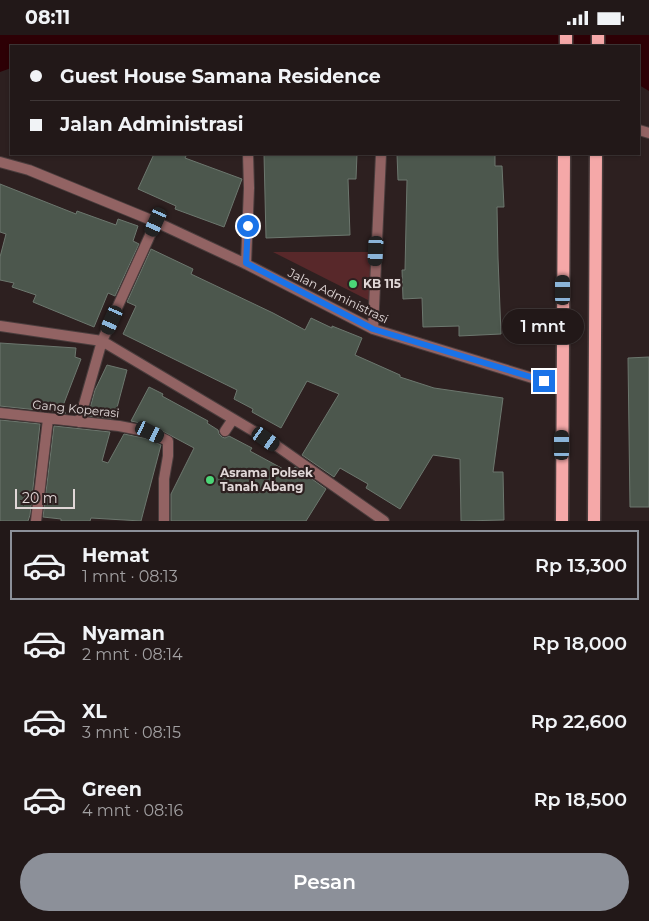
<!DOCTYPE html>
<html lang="id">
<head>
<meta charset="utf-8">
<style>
  :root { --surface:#221818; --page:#2a2121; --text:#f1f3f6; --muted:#a2a0a2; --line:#3f3737; --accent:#8c9099 }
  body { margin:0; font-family:Montserrat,sans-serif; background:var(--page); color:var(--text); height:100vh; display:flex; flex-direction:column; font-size:19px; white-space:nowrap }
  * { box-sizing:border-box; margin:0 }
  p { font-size:16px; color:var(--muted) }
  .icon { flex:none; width:28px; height:28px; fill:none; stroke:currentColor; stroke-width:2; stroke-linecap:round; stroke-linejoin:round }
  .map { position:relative; height:486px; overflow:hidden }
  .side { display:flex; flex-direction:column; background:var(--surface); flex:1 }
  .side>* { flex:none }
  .banner { position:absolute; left:10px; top:10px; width:630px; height:110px; border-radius:0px; box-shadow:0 1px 4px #0004,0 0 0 1px var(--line); display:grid; align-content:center; height:110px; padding:0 20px; background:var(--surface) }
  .scale { position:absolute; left:15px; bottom:12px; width:60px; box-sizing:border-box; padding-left:5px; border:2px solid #e0d7d7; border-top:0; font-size:14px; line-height:18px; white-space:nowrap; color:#e0d7d7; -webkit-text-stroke:4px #2d2020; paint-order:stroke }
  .end { position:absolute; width:22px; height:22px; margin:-11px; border:6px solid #1a73e8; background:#fff; box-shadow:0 0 0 2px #fff }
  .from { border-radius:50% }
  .bubble { position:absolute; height:35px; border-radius:18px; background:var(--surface); box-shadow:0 1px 4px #0004,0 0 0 1px var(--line); font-size:16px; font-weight:600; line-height:35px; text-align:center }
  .car { position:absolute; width:15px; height:30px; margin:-15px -8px; border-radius:6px; box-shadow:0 0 4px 1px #0007; background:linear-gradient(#222 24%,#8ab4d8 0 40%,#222 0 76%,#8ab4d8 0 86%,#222 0) }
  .banner b { display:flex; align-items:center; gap:18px; height:48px; font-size:19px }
  .banner b+b { border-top:1px solid var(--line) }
  .banner i { width:12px; height:12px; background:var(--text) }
  ul { padding:9px 0 0; list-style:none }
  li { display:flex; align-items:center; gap:15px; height:70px; margin:0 10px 8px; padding:0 10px; border:2px solid transparent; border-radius:0px }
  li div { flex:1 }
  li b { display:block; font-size:19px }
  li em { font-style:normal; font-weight:600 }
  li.selected { border-color:var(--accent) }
  li>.icon { width:45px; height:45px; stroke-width:1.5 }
  .cta { display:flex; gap:10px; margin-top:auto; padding:10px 20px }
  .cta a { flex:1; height:58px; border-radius:30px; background:var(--accent); color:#fff; font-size:20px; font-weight:600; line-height:58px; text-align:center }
  .status { display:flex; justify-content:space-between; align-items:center; height:35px; padding:0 25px; background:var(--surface); direction:ltr }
  .status svg { height:14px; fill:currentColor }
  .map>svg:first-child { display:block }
</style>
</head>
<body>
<div class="status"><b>08:11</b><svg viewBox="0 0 49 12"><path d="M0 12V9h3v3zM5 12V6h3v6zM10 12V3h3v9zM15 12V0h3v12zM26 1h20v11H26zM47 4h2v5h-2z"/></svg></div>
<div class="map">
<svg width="649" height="486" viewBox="0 0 649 486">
  <rect width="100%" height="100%" fill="#2d2020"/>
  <path fill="#58282a" d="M273 217H373L370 266Z"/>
  <path fill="#2d0005" d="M0 0H649V56L639 50V11H11V33L0 37Z"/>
  <path fill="#4c574d" stroke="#6c776e" d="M154 119H187L185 123 242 144 224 192 175 174 176 171 138 154Z
    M264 119H357L356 144H348L350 200 266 203Z
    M397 119H495V131H502L504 172H497L498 223 501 299 459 301V291L423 292 422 263 403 264 402 235H405L407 145H398Z
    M0 149 76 179 77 176 116 190 118 184 138 191 133 206 139 209 115 261 108 258 94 292 33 267 36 260 12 252 14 248 0 245V222L6 199 0 197Z
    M151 214 193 234 191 239 273 278 305 295 311 283 332 293V291L362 303 355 320 400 340V342L434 353 503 363 493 437H503L504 485 461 486 460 424 433 420 400 474 366 453 368 449 340 433 334 442 302 420 339 359 307 346 281 393 252 377 253 374 234 364 237 355 123 299 136 271 127 267Z
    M0 308 76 313 75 322 81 324 61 376 66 378 0 371Z
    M649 322V472H630L628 323Z
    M107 330 127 335 114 384 88 381 95 355Z
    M149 352 163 359 162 361 208 386 207 388 218 395 219 399 222 402 225 403 229 401 252 413 250 416 285 435 287 433 293 436 295 432 326 454 306 486H171V459L194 413 153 391 131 386Z
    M0 385 40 389 30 480 28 486H0Z
    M54 391 110 397 102 426 108 428 124 399 148 404 161 410 141 486 91 483 90 486H61V484L43 482Z"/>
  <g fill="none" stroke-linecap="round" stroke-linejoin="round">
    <g stroke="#4a3d3d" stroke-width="12">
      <path id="lane" d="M639 95 649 98"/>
    </g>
    <g stroke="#4a3d3d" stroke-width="12">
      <path id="street" d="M0 127 29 135 156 187 246 229 373 294 562 352
        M156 187 102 306 267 404 384 486
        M246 229 249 153 248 119
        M0 291 102 306 79 387
        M373 294 381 119
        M0 378 119 391 150 397 168 406V421L164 444V486
        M225 396 233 384
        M36 486 48 384"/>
    </g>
    <g stroke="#4a3d3d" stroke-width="15">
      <path id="primary" d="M566 11V0
        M598 11V0
        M562 486 564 119
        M594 486 596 119"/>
    </g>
    <use href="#lane" stroke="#926363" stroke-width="10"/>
    <use href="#street" stroke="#926363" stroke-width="10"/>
    <use href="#primary" stroke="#f5a8a8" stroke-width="12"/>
  </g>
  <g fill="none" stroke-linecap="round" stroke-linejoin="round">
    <path stroke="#1a73e8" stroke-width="6" d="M248 191 246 228 373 294 544 346"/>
  </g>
  <g fill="#4bd677" stroke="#2d2020" stroke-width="2">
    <circle cx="353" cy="249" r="5"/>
    <circle cx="210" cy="445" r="5"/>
  </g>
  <g text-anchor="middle" stroke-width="4.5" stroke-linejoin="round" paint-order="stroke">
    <g font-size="12" font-weight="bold" fill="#e0d7d7" stroke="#2d2020" text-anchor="start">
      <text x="363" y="253">KB 115</text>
      <text x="220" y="442">Asrama Polsek<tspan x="220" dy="14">Tanah Abang</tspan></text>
    </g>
    <g font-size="12" fill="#e0d7d7" stroke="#2d2020">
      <text transform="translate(338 261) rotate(26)" y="4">Jalan Administrasi</text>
      <text transform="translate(76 374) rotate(6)" y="4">Gang Koperasi</text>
    </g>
  </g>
</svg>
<div class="scale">20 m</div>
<i class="end from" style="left:248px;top:191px"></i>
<i class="end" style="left:544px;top:346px"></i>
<div class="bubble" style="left:502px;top:274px;width:82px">1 mnt</div>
<i class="car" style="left:156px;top:187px;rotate:204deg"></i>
<i class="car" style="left:376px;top:216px;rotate:183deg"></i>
<i class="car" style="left:563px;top:255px;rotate:0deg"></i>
<i class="car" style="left:112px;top:285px;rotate:204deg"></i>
<i class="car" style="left:150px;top:397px;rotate:116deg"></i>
<i class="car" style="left:266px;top:404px;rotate:125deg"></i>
<i class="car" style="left:562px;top:410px;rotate:0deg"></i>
<div class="banner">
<b><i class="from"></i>Guest House Samana Residence</b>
<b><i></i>Jalan Administrasi</b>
</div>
</div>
<section class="side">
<ul>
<li class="selected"><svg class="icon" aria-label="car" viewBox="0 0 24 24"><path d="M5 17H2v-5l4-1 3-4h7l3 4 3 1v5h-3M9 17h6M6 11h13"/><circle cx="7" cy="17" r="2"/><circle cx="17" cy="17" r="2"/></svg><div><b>Hemat</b><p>1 mnt · 08:13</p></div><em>Rp 13,300</em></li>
<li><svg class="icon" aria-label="car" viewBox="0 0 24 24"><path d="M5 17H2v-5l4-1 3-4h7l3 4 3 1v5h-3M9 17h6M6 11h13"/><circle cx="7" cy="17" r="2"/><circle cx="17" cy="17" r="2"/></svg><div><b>Nyaman</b><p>2 mnt · 08:14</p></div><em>Rp 18,000</em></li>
<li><svg class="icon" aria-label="car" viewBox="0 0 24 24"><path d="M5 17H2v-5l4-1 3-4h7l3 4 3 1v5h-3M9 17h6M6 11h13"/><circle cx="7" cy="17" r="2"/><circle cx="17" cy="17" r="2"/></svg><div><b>XL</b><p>3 mnt · 08:15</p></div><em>Rp 22,600</em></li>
<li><svg class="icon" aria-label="car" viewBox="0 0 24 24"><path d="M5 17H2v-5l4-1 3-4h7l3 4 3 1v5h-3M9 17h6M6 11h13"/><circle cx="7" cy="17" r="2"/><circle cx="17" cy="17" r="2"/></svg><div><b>Green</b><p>4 mnt · 08:16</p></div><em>Rp 18,500</em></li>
</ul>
<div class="cta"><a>Pesan</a></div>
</section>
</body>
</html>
